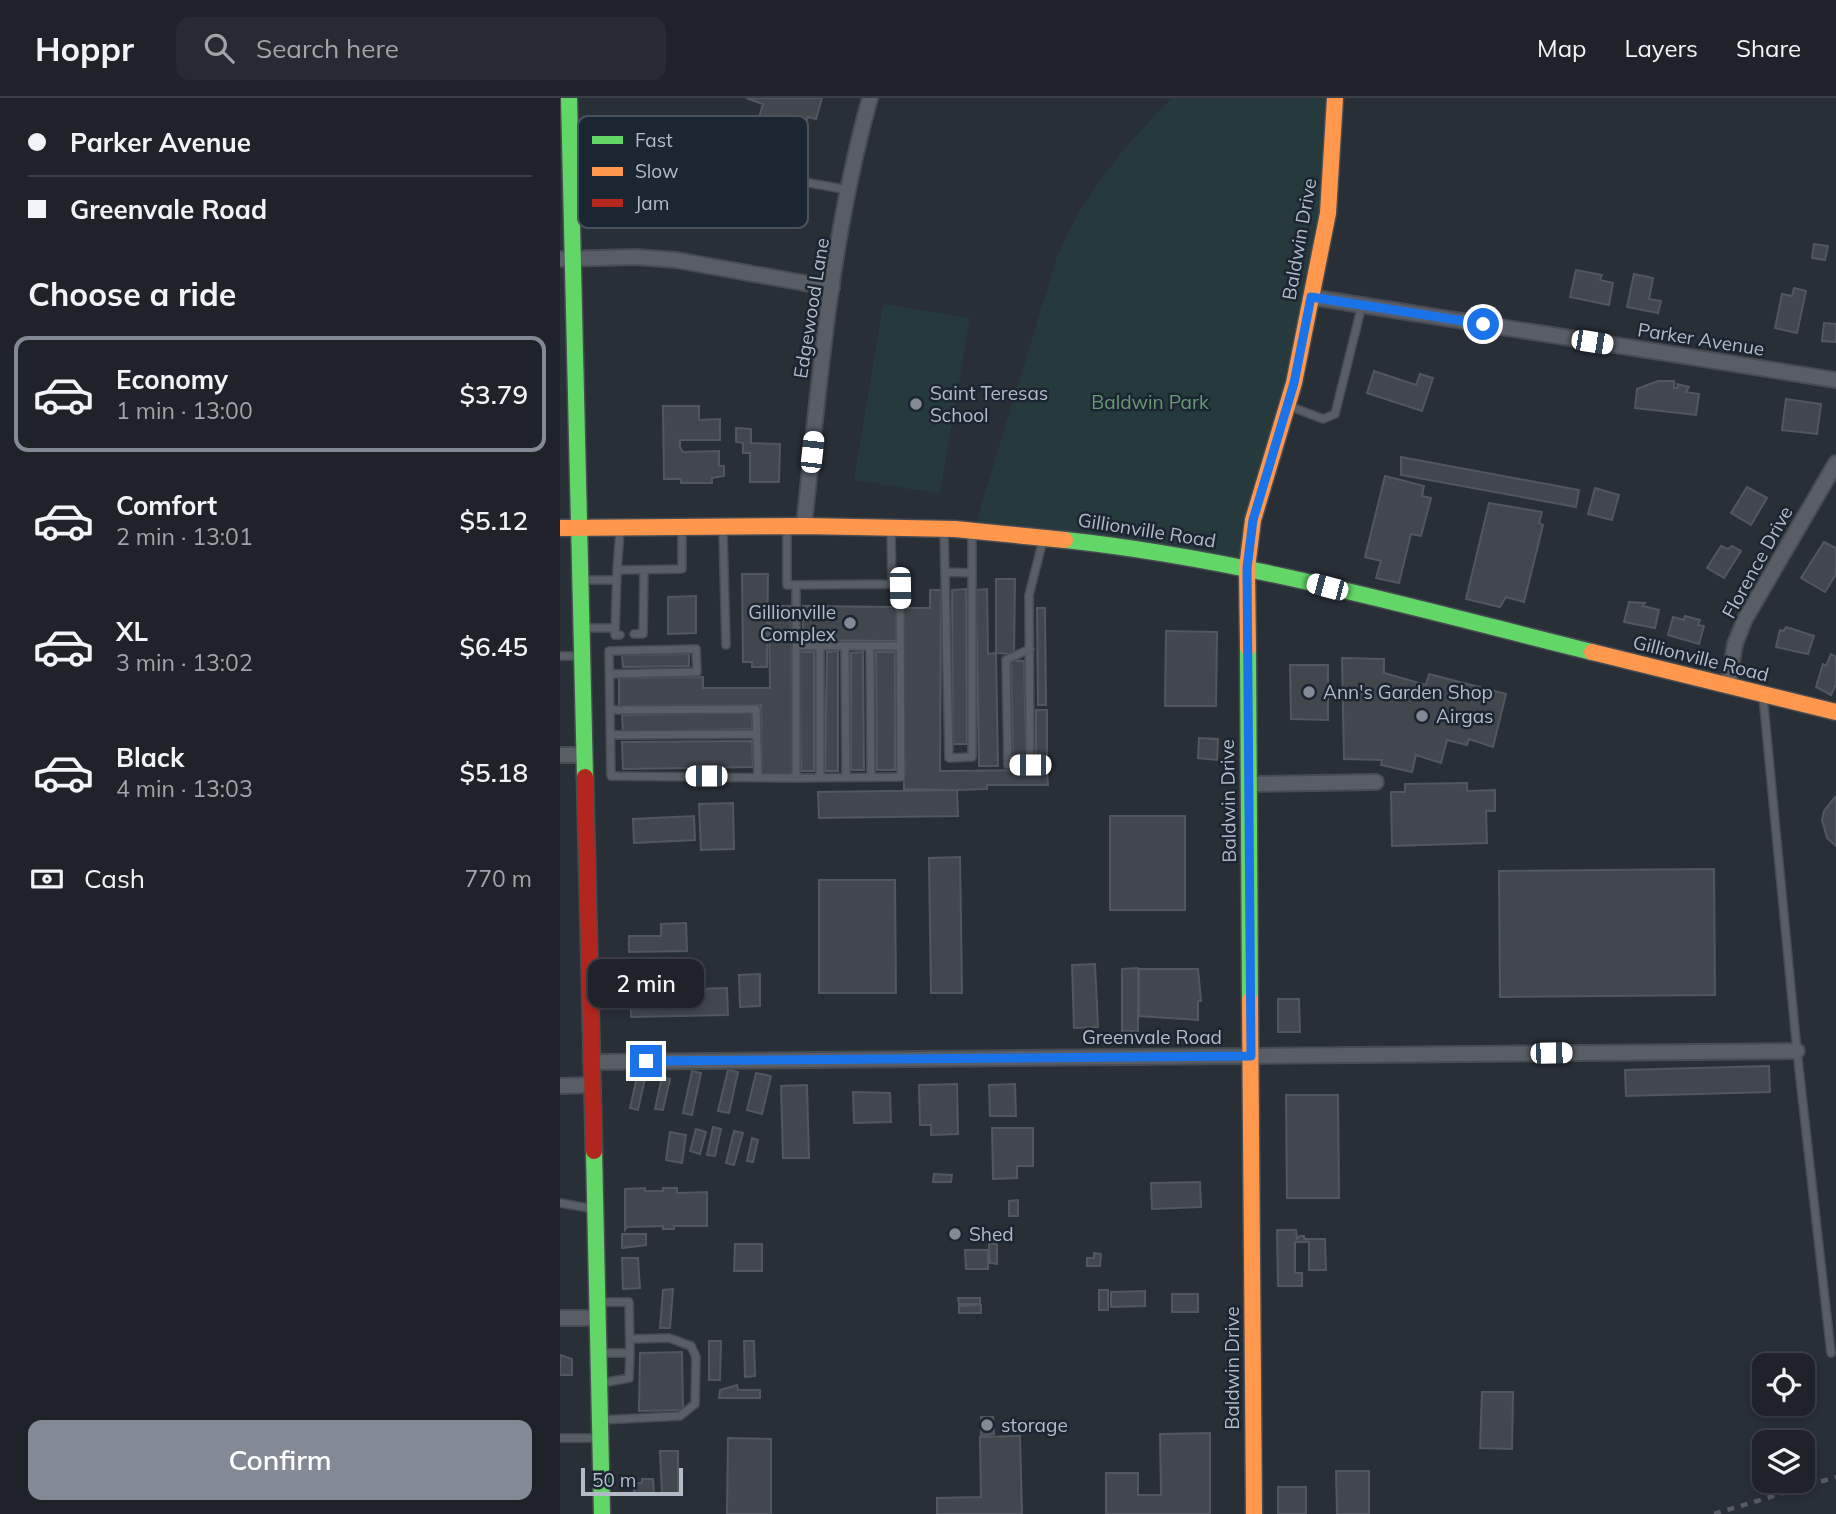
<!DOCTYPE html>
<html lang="en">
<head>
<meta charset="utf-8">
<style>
  :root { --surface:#1f2329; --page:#272b31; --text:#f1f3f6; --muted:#a1a4a8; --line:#3c4046; --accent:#838a95 }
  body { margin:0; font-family:Mulish,sans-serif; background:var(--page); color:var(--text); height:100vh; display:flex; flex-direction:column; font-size:26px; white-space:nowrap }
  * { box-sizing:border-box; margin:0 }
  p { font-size:23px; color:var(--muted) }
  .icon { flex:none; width:38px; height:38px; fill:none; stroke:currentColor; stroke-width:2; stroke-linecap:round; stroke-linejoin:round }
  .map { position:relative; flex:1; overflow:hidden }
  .sheet { display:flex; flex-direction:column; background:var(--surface); width:560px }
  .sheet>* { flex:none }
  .banner { display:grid; align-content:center; height:154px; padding:0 28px; background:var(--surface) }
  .buttons { position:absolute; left:1192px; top:1255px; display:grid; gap:14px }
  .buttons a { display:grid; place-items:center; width:63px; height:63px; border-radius:14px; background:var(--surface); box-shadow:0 4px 10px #0003,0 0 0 2px var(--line); font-size:35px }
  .scale { position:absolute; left:21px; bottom:18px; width:102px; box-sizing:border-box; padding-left:7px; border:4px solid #b3bbc8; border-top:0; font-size:19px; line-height:24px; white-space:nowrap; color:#b3bbc8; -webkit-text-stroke:5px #1c2532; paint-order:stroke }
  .end { position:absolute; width:32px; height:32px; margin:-16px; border:9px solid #1a73e8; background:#fff; box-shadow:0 0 0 4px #fff }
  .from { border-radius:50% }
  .bubble { position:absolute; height:49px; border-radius:14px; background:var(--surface); box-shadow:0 4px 10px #0003,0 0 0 2px var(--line); font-size:23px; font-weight:600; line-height:49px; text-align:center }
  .car { position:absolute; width:21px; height:42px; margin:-21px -10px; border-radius:9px; box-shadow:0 0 5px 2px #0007; background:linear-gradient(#fff 24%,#345 0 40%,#fff 0 76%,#345 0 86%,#fff 0) }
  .banner b { display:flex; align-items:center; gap:24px; height:66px; font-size:26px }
  .banner b+b { border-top:2px solid var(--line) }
  .banner i { width:18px; height:18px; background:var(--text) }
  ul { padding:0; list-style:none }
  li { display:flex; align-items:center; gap:21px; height:116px; margin:0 14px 10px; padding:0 14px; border:4px solid transparent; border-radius:14px }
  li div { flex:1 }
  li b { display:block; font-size:26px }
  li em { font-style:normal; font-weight:600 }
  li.active { border-color:var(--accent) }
  li>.icon { width:63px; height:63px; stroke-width:1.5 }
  h2 { padding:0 28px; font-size:32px; line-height:84px }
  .pay { display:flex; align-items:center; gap:18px; height:77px; padding:0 28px; font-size:26px }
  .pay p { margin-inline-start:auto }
  .button { display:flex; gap:14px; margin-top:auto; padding:14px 28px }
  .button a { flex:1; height:80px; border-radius:14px; background:var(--accent); color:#fff; font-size:28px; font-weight:600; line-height:80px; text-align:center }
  header { display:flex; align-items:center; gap:42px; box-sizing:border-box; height:98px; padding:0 35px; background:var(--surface); border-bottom:2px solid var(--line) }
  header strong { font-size:33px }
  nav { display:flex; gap:38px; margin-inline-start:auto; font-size:24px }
  .search { width:490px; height:63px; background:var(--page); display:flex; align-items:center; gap:18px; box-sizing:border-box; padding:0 24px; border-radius:14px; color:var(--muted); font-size:26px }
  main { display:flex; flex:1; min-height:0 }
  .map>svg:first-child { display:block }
</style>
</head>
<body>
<header>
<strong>Hoppr</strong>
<div class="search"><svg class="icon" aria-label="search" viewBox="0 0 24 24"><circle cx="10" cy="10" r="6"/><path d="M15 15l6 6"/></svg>Search here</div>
<nav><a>Map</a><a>Layers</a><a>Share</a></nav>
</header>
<main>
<section class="sheet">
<div class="banner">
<b><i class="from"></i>Parker Avenue</b>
<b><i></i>Greenvale Road</b>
</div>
<h2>Choose a ride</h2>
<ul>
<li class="active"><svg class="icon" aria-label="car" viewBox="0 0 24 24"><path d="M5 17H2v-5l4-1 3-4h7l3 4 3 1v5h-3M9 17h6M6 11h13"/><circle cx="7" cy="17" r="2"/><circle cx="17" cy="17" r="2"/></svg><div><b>Economy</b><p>1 min · 13:00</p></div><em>$3.79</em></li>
<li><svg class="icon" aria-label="car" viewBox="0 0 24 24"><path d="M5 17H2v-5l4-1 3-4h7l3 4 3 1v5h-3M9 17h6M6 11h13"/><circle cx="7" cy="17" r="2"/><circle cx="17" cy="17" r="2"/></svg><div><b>Comfort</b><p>2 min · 13:01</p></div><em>$5.12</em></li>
<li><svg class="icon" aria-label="car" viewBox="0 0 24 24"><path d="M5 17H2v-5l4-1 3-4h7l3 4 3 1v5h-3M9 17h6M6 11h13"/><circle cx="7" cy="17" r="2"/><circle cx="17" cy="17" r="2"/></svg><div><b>XL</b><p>3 min · 13:02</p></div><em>$6.45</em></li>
<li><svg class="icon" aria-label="car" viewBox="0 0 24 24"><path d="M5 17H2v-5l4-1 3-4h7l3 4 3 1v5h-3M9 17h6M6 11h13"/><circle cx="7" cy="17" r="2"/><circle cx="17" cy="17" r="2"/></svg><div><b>Black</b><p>4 min · 13:03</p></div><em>$5.18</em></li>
</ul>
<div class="pay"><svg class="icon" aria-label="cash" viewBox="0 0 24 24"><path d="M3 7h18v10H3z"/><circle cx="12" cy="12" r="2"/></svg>Cash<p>770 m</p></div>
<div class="button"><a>Confirm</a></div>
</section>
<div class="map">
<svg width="1276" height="1416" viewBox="0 0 1276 1416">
  <rect width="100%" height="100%" fill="#292f37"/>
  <path fill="#26393d" d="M612 0H773L771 76 686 469 414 431 496 162C521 99 564 48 612 0Z
    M323 206 410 220 380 396 294 382Z"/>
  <path fill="#42474e" stroke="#51565f" stroke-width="2" d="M186 0H262L256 21 248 19 239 44 196 30 203 6Z
    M1254 146 1268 148 1265 162 1252 160Z
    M1016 172 1042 177 1040 182 1053 185 1049 207 1010 199Z
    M1074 176 1093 180 1089 201 1101 203 1098 215 1067 209Z
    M1234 190 1246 193 1237 235 1215 230 1222 196 1232 198Z
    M1264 225 1276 226V244L1262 243Z
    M814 273 856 287 860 276 873 280 862 313 807 295Z
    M1098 283H1114V290H1118L1117 286 1129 289 1126 294 1139 296 1136 317 1075 310 1077 291Z
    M1226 301 1261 306 1257 336 1222 332Z
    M103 308H139V322L160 321V342H120V349L123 354 159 353V368H164V378L152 380V385H121V381H104Z
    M176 330 191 331V345L220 346 219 384H190V355H183V345L176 344Z
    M841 359 1019 392 1016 409 841 377Z
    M825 378 864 388 862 398 871 400 861 438 851 436 839 485 816 480 821 463 805 459Z
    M1187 389 1207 400 1191 427 1171 415Z
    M1035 390 1059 397 1052 422 1028 416Z
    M929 405 982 414 979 425 983 427 964 504 946 499 940 509 906 501Z
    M1264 444 1276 450V476L1265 494 1241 480Z
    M1161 448 1168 451 1172 448 1181 453 1164 480 1147 470Z
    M182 476H208L207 569H192V564H183Z
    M436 481H455L454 556 436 555Z
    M406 491 407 646H393L392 492Z
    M427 491 428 556 436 555 438 668H419L416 492Z
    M370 492H381L380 673 487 672 488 687H427V691L397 692 344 691V510H370Z
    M136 498V535L108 536V499Z
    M1069 504 1085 505 1083 508 1099 512 1095 530 1064 524Z
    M209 508H231L232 676H202L201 607 59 608V580L143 579V590H210Z
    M243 508 336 509V543L243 542Z
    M477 510H485L486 607H478Z
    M1125 518 1140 522 1138 527 1144 528 1139 546 1108 537 1113 519 1124 522Z
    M1226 529 1254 538 1248 556 1216 549 1220 532 1224 533Z
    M606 533 657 534 656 608H605Z
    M278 553V673H265L267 554Z
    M240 554H254V673H241Z
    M303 554 304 672H291V555Z
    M316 554H335V672H317Z
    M129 556V568L63 569 62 557Z
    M1271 556 1276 559V586L1271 597 1256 589 1263 566 1266 568Z
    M782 560 824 561V575L866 587 869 576 946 596 933 649 909 641 907 647 887 642 881 665 856 657 852 674 821 667 822 662 784 661Z
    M451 563H464L466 659 453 660Z
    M730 567H768V622L731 621Z
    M476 612H487V672H476Z
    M192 614V631L63 634 62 617Z
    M639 640 658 641 657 662 638 660Z
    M192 643 193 669 63 671 62 644Z
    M907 685V693L935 692V713H926L927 745 832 748 831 694H845V686Z
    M397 692 398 718 259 720 258 694Z
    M1275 699H1276V748L1267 740 1262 722 1264 713Z
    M173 705 174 751 141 752 139 706Z
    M134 718 135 742 74 745 73 721Z
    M550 718H625V812H550Z
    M400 759 402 895H371L369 760Z
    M1154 771 1155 897 940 899 939 773Z
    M259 782H335L336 895H259Z
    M126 825 127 853 69 854V838H101V826Z
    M535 866 538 929 514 930 512 867Z
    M578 870V933H562V871Z
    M579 871H638L641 903H638V922L579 918Z
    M200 876V908L180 909 179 877Z
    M167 890 168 917 71 919V893Z
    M718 901H739L740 934H718Z
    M1209 968 1210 994 1066 998 1065 972Z
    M168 972 178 974 169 1015 158 1013Z
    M132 973 141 975 132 1017 123 1015Z
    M78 974 86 976 78 1012 70 1010Z
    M196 975 211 978 202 1016 187 1012Z
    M102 979 110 981 103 1012 95 1011Z
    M397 986 398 1036 371 1037V1027H360L359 987Z
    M455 986 456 1018H430L429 987Z
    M247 987 249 1060H223L221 988Z
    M293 994 330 995 331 1024 294 1025Z
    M726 997H778L779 1100H727Z
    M153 1029 161 1031 155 1058 147 1057Z
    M432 1030H473V1068H457V1080L433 1081Z
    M136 1031 146 1034 140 1056 130 1053Z
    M174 1033 183 1035 174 1067 166 1065Z
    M110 1034 126 1037 122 1065 106 1062Z
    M192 1040 198 1042 193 1064 187 1063Z
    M374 1076 392 1077 391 1084H373Z
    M640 1084 641 1109 592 1111 591 1085Z
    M85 1090V1093H103V1090H117V1095L147 1094V1128H114V1131H103V1128L67 1129 65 1132V1091Z
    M458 1102V1118H449V1103Z
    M717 1132H736L737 1141 740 1138H744V1141H765L766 1172H749V1144H735V1175H742V1188H718Z
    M62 1136H86V1147L62 1150Z
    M175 1146H202V1173H174Z
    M429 1146H437V1166L430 1165Z
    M405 1152H428V1171H406Z
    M534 1155 541 1156 540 1168H527V1160H534Z
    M62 1160H78L80 1190 63 1191Z
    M113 1191 110 1230H100L103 1192Z
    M539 1192H548V1212H539Z
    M585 1193V1208L551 1209V1194Z
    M612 1196H638V1214H612Z
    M398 1200H420V1206H399Z
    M421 1207V1215H399V1208Z
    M149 1243H161L160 1282H149Z
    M184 1243H194L195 1278 185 1279Z
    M122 1254 123 1312 79 1313 80 1255Z
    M0 1257 12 1261V1277H0Z
    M177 1287 178 1292H200V1300H159L160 1292Z
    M922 1294H953L952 1351 920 1350Z
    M421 1319H433L434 1336 421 1337Z
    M650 1335V1416H546V1375H578V1397H601L600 1336Z
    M460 1338 462 1416H377V1400L421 1399 420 1339Z
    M168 1340 211 1341V1416H167Z
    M100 1353H118V1396H102Z
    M776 1373H809V1416H777Z
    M82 1381H93L94 1396H74V1385H82Z
    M718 1389H746V1416H718Z"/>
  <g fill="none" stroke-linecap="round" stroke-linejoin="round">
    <g stroke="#474b52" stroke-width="10">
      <path id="lane" d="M149 67 289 92
        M729 308 763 321 775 316 802 207
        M227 432V487L332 486 331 434
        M384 432 389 660 412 659V435
        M60 433 57 472 122 471V432
        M163 433 166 547
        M57 472 55 537H60
        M386 474 412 475
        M22 482H57
        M236 487V680L341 679 340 490 332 486
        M25 530H55
        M74 536H83L84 472
        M236 548H340
        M260 548V680
        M285 548 286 679
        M310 548 311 679
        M470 551 446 562 448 667H470L469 497 483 442
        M0 558H20
        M50 576 137 574 136 551 49 553C50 594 50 636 51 678L236 680
        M1203 598 1237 953 1271 1255
        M50 612 196 611 198 678
        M50 637 197 636
        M0 1105 34 1111
        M40 1204H69L70 1255H42
        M42 1285 69 1280 70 1255
        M42 1322 120 1318 135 1306 136 1259 131 1248 109 1240 70 1241
        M0 1340H38"/>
    </g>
    <g stroke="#474b52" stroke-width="18">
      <path id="street" d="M0 161 76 159 116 162 272 190
        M751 199 1276 282
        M244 428C259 285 271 139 310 0
        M1168 588 1175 546 1185 521 1276 365
        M0 657H23
        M689 686 816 684
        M31 964 1237 953
        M0 988 31 987
        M0 1220H36"/>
    </g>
    <g stroke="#474b52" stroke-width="19">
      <path id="fast" d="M9 0 25 679
        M505 442C684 461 858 511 1032 554
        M688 550 690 902
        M34 1053 42 1416"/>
    </g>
    <g stroke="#474b52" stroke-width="19">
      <path id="slow" d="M0 430 244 428 395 431 505 442
        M688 550 687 470 693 422 734 285 768 115 775 0
        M1032 554 1276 614
        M690 902 694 1416"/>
    </g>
    <g stroke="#474b52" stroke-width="19">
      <path id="jam" d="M25 679 34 1053"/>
    </g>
    <use href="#lane" stroke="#595d65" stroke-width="7"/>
    <use href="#street" stroke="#595d65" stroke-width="14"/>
    <use href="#fast" stroke="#63d668" stroke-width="16"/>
    <use href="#slow" stroke="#ff974d" stroke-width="16"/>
    <use href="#jam" stroke="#b3261e" stroke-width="16"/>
    <path stroke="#585c62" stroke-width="4.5" stroke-dasharray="7 7" stroke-linecap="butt" d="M1154 1416 1276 1379"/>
  </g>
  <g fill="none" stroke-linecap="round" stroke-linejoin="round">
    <path stroke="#1a73e8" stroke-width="9" d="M86 963 691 958 687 470 693 422 734 285 751 199 923 226"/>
  </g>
  <g fill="#838a95" stroke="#1c2532" stroke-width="2.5">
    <circle cx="356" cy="306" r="7"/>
    <circle cx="290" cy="525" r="7"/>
    <circle cx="749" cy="594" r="7"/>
    <circle cx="862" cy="618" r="7"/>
    <circle cx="395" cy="1136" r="7"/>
    <circle cx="427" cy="1327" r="7"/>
  </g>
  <g text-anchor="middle" stroke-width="5" stroke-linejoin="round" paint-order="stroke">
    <g font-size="19" fill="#b3bbc8" stroke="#1c2532">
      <text transform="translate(739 141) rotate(-80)" y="7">Baldwin Drive</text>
      <text transform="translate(251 210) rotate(-81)" y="7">Edgewood Lane</text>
      <text transform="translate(1141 241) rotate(9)" y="7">Parker Avenue</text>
      <text transform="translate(587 432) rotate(9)" y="7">Gillionville Road</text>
      <text transform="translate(1197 464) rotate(-61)" y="7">Florence Drive</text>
      <text transform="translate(1141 560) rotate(14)" y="7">Gillionville Road</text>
      <text transform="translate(668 703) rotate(-91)" y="7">Baldwin Drive</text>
      <text x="592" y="946">Greenvale Road</text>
      <text transform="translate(672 1270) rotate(-90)" y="7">Baldwin Drive</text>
    </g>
    <g font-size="19" fill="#b3bbc8" stroke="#1c2532" text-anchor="start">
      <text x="370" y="302">Saint Teresas<tspan x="370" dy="22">School</tspan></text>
      <text x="276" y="521" text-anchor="end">Gillionville<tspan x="276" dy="22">Complex</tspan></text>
      <text x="763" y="601">Ann's Garden Shop</text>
      <text x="876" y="625">Airgas</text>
      <text x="409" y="1143">Shed</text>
      <text x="441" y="1334">storage</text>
    </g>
    <g font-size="19" fill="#6a9a76" stroke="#1c2532">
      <text x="590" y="311">Baldwin Park</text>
    </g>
  </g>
  <rect x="18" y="18" width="230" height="112" rx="10" fill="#1c2532" stroke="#49525f" stroke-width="2"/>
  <rect x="32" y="38" width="31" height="8" fill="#63d668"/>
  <rect x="32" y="69" width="31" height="9" fill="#ff974d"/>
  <rect x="32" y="101" width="31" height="8" fill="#b3261e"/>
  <g font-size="19" fill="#b3bbc8">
    <text x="75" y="49">Fast</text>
    <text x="75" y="80">Slow</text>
    <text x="75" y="112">Jam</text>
  </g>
</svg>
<div class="buttons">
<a><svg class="icon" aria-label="locate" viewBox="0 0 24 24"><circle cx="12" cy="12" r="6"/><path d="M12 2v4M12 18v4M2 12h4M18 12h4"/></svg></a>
<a><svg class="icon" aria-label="layers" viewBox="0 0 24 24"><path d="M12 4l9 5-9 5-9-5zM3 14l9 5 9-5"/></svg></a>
</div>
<div class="scale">50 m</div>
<i class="end from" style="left:923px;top:226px"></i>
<i class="end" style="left:86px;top:963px"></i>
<div class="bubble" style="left:28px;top:861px;width:116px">2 min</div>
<i class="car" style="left:1032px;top:244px;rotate:99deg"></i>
<i class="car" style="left:252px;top:354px;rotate:6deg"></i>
<i class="car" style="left:767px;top:489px;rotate:285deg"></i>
<i class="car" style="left:340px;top:490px;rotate:179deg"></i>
<i class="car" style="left:470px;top:667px;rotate:270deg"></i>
<i class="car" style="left:146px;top:678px;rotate:270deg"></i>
<i class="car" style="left:991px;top:955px;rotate:89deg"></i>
</div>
</main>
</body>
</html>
